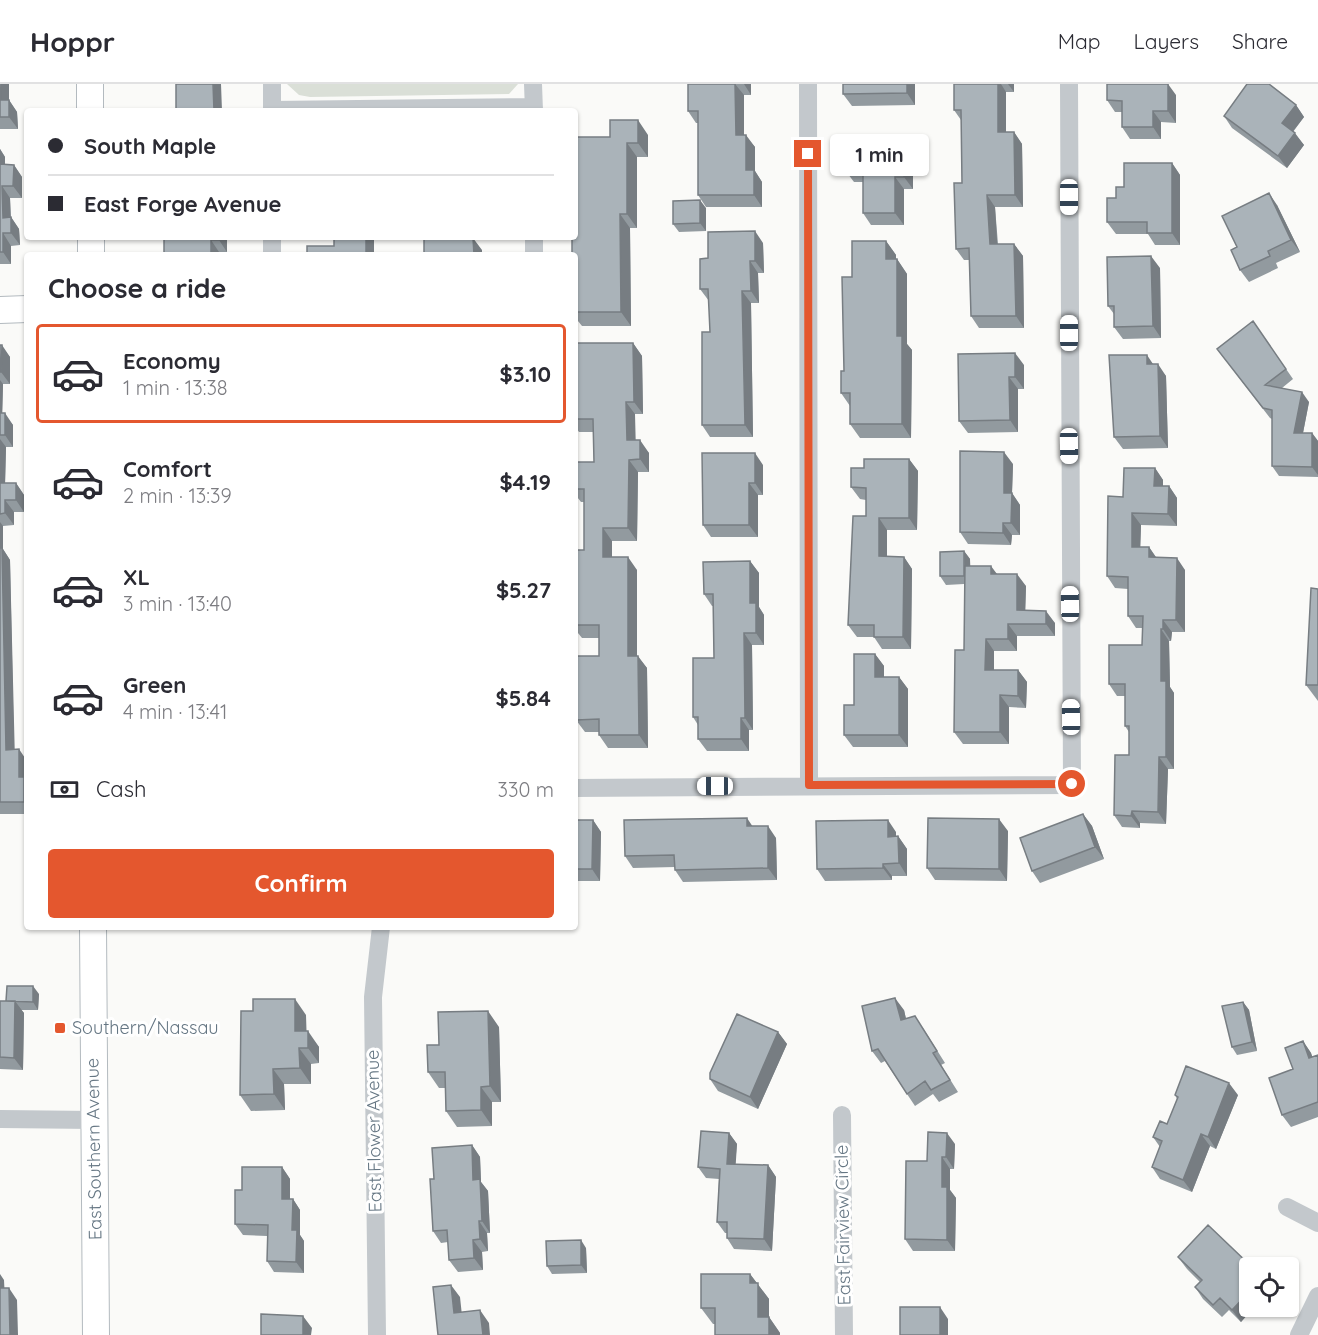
<!DOCTYPE html>
<html lang="en">
<head>
<meta charset="utf-8">
<style>
  :root { --surface:#fff; --page:#f7f7f7; --text:#2b2b33; --muted:#7c7c81; --line:#e1e1e2; --accent:#e4572e }
  body { margin:0; font-family:Quicksand,sans-serif; background:var(--page); color:var(--text); height:100vh; display:flex; flex-direction:column; font-size:22px; white-space:nowrap }
  * { box-sizing:border-box; margin:0 }
  p { font-size:20px; color:var(--muted) }
  .icon { flex:none; width:33px; height:33px; fill:none; stroke:currentColor; stroke-width:2; stroke-linecap:round; stroke-linejoin:round }
  .map { position:relative; flex:1; overflow:hidden }
  .details { position:absolute; left:24px; top:168px; width:554px; height:678px; display:flex; flex-direction:column; background:var(--surface); border-radius:6px; box-shadow:0 2px 4px #0004 }
  .details>* { flex:none }
  .banner { position:absolute; left:24px; top:24px; width:554px; height:132px; border-radius:6px; box-shadow:0 2px 4px #0004; display:grid; align-content:center; height:132px; padding:0 24px; background:var(--surface) }
  .controls { position:absolute; left:1239px; top:1173px; display:grid; gap:12px }
  .controls a { display:grid; place-items:center; width:60px; height:60px; border-radius:6px; background:var(--surface); box-shadow:0 2px 4px #0004; font-size:30px }
  .end { position:absolute; width:27px; height:27px; margin:-14px; border:8px solid #e4572e; background:#fff; box-shadow:0 0 0 3px #fff }
  .from { border-radius:50% }
  .bubble { position:absolute; height:42px; border-radius:6px; background:var(--surface); box-shadow:0 2px 4px #0004; font-size:20px; font-weight:700; line-height:42px; text-align:center }
  .car { position:absolute; width:18px; height:36px; margin:-18px -9px; border-radius:8px; box-shadow:0 0 4px 2px #0007; background:linear-gradient(#fff 24%,#345 0 40%,#fff 0 76%,#345 0 86%,#fff 0) }
  .banner b { display:flex; align-items:center; gap:21px; height:57px; font-size:22px }
  .banner b+b { border-top:2px solid var(--line) }
  .banner i { width:15px; height:15px; background:var(--text) }
  ul { padding:0; list-style:none }
  li { display:flex; align-items:center; gap:18px; height:99px; margin:0 12px 9px; padding:0 12px; border:3px solid transparent; border-radius:6px }
  li div { flex:1 }
  li b { display:block; font-size:22px }
  li em { font-style:normal; font-weight:700 }
  li.on { border-color:var(--accent) }
  li>.icon { width:54px; height:54px; stroke-width:1.5 }
  h2 { padding:0 24px; font-size:27px; line-height:72px }
  .pay { display:flex; align-items:center; gap:15px; height:66px; padding:0 24px; font-size:22px }
  .pay p { margin-inline-start:auto }
  .button { display:flex; gap:12px; margin-top:auto; padding:12px 24px }
  .button a { flex:1; height:69px; border-radius:6px; background:var(--accent); color:#fff; font-size:24px; font-weight:700; line-height:69px; text-align:center }
  header { display:flex; align-items:center; gap:36px; box-sizing:border-box; height:84px; padding:0 30px; background:var(--surface); border-bottom:2px solid var(--line) }
  header strong { font-size:28px }
  nav { display:flex; gap:33px; margin-inline-start:auto; font-size:21px }
  .map>svg:first-child { display:block }
</style>
</head>
<body>
<header>
<strong>Hoppr</strong>
<nav><a>Map</a><a>Layers</a><a>Share</a></nav>
</header>
<div class="map">
<svg width="1318" height="1251" viewBox="0 0 1318 1251">
  <rect width="100%" height="100%" fill="#fafaf8"/>
  <path fill="#dadfd7" d="M287 0H518L509 10 310 13 299 11Z"/>
  <g fill="none" stroke-linecap="round" stroke-linejoin="round">
    <g stroke="#b3babf" stroke-width="28">
      <path id="secondary" d="M90 0V27
        M91 153V171
        M0 226 27 225
        M93 843 96 1251"/>
    </g>
    <path stroke="#c3c8cc" stroke-width="18" d="M272 0V27
      M533 0 534 27
      M808 0 809 701
      M272 26 534 23
      M272 153V171
      M534 153V171
      M574 704 1072 701 1069 0
      M842 1031 844 1251
      M0 1035 94 1036
      M1287 1123 1318 1139
      M377 1251 373 913 381 843
      M1299 1251 1318 1212"/>
    <use href="#secondary" stroke="#fff" stroke-width="26"/>
  </g>
  <path fill="#929a9f" d="M0 0H9V16L17 28 18 45H0Z
    M688 0H751V11H744V51L755 63V87L762 98V123H706L698 111V39H696L688 27Z
    M843 0H915V21L852 22 843 10Z
    M954 0H1014V8H1006V48H1014L1022 60 1023 123H995L998 160H1014L1023 172 1024 244H979L971 232 970 176H964L956 165 962 99 961 36 954 26Z
    M1176 11V39L1161 38V55H1130L1122 43V28H1115L1107 16Z
    M1296 21 1304 33 1293 48 1304 61 1287 84 1232 44 1224 32Z
    M648 51V73H637V144H630L631 242H582L574 232V171L610 53Z
    M904 56 913 68V105H904V141H871L863 129V98H854L845 86Z
    M0 65 5 73V81H14L22 93V114H10L11 133 19 145 20 161 11 162V180H0Z
    M1172 79 1180 91V161H1155L1148 150H1116L1107 138 1116 114Z
    M1277 121 1300 168 1276 179 1278 184 1249 198 1240 186 1237 163Z
    M706 124V147L679 148 673 140Z
    M164 153 227 154V168H219V171H164Z
    M886 157 896 171V175H897L907 190V260L912 266 911 354H860L850 340V322L841 309 844 287 852 193Z
    M763 159 764 189H758L759 219H751L753 353H710L702 341 710 248 709 217 700 205Z
    M1160 184 1161 254 1123 255 1114 243V230L1108 222Z
    M1253 237 1293 295 1282 304 1309 318 1303 349H1312L1318 357V393L1279 392 1272 382V335L1270 334 1217 265Z
    M633 259 642 272 643 330H635V356L649 369V388H638L637 457H612V473L637 486V572L647 584 648 664H608L599 651V648H585L576 636 599 572V554H582L574 544V466H584V418H581L574 409V378H594L593 348H579L574 341V299H577Z
    M0 261 10 273V300H3L2 329 13 341V363H6L5 399H16L24 411V428H14V441L3 442V465L10 476 14 665 27 677V730H0Z
    M1154 280 1166 292 1168 364 1123 365 1114 353Z
    M1024 281V305H1018V348L968 349 959 337Z
    M909 375 918 387 917 446H887V472L904 473 912 485 911 565H882L874 553H857L848 541 866 432V416L860 415 851 403 864 384Z
    M1013 380 1012 409 1020 421V451H1012L1011 461 968 460 960 448Z
    M763 381V411H758V453H711L703 441Z
    M1155 384 1163 396V402H1169L1177 414V442L1141 441 1140 463H1149L1156 473 1185 486V548H1172L1171 557H1169L1170 603 1174 609V685H1168L1166 740 1140 739V744L1122 743 1114 731 1129 671V648L1125 642V612H1117L1109 600 1142 561 1143 544H1136L1128 532V505L1115 504 1107 492 1123 413Z
    M964 467 970 475V482L997 490 1026 502 1025 526 1055 539V552H1017V567H994V586H1018L1027 598 1026 624 1009 623V660H963L954 648 964 566V500L946 501 940 492Z
    M750 477 759 489V523L764 531V561H752L753 646H749V667H707L698 655V641L693 633 714 574 713 522H712L704 510Z
    M1318 505V617L1306 601Z
    M875 570 884 582V593H899L908 605V663H853L844 651 854 621Z
    M1083 730 1092 742 1104 775 1040 799 1032 787Z
    M574 736H593L601 748 600 797H574Z
    M753 742 776 754 777 796 683 798 675 786V783L633 784 625 772Z
    M1008 747 1007 797 935 796 927 784Z
    M896 748V753L898 752 907 765V792H892V796L825 797 817 785Z
    M39 910 38 926H21L24 929 23 986 0 985V917H6Z
    M1243 918 1249 926 1257 967 1237 971 1232 963Z
    M904 926 906 935 923 944 945 979 941 981 958 1008 939 1018 933 1010 915 1022 885 977 881 979 872 967Z
    M306 931V947L319 963V979L311 980V1000H284L285 1026 251 1027 240 1011Z
    M499 943 501 1018H492V1042L457 1043 446 1027 445 1004H439L428 988 439 961Z
    M778 948 787 960 758 1025 718 1007 710 995Z
    M1303 957 1311 969 1312 973 1318 971V1033L1291 1043 1282 1031 1293 985Z
    M1175 1011H1238L1216 1065 1210 1062 1192 1108 1160 1095 1152 1083 1160 1063 1153 1053 1167 1040 1177 1015Z
    M729 1049 737 1060 735 1080 768 1081 776 1093 772 1167 734 1165 727 1154V1149H725L717 1138 719 1095 706 1094 698 1083Z
    M955 1060 954 1085H950V1106L956 1114 955 1167H913L905 1155 927 1077Z
    M472 1061 480 1073 481 1098 488 1107 490 1149H487L488 1167 482 1168 483 1186 458 1188 449 1176 448 1158 441 1159 433 1147 434 1095Z
    M282 1083 290 1095V1115H293L300 1126V1151L304 1157V1189L274 1188 267 1177V1152L243 1151 235 1140 242 1106Z
    M586 1164 587 1189 552 1190 547 1182Z
    M1178 1173 1250 1222H1255L1241 1238 1229 1226 1222 1233 1203 1215 1195 1203 1200 1198 1187 1185Z
    M750 1190 769 1215V1233L780 1249V1251H715V1240H713L701 1224Z"/>
  <path fill="#777d82" d="M1 0H9V16L17 28 18 45 9 33 1 16Z
    M213 0H221L222 27H214Z
    M735 0 744 11V63L736 51Z
    M744 0H751V11Z
    M907 0H915V21L907 9Z
    M998 0H1001L1006 8V60L998 48Z
    M1008 0H1014V8Z
    M1160 0H1168L1176 11V39L1168 27Z
    M1296 21 1304 33 1290 51 1282 39Z
    M1153 27 1161 38V55L1153 43Z
    M638 36 648 51V73L638 59Z
    M1014 48 1022 60 1023 123 1015 111Z
    M1295 49 1304 61 1287 84 1278 72Z
    M746 51 755 63V87L762 98V123L754 111 746 86Z
    M904 56 913 68V105L904 93Z
    M627 59 637 73V144L627 130Z
    M0 65 5 73V92L0 86Z
    M1172 79 1180 91V161L1172 149Z
    M14 81 22 93V114L13 102Z
    M895 93 904 105V141L895 129Z
    M2 102 10 114 11 146 3 134Z
    M1269 109 1277 121 1300 168 1291 156Z
    M987 111 995 123 998 172 990 160Z
    M700 116 706 124V147L700 139Z
    M620 130 630 144 631 242 621 228Z
    M11 133 19 145 20 161 11 149Z
    M755 147 763 159 764 189 755 177Z
    M3 149 11 162V180L3 168Z
    M219 153H227V168L219 156Z
    M366 153H374V171H366Z
    M473 154 482 166V171H474Z
    M211 156 219 168V171H211Z
    M886 157 896 171V190L886 175Z
    M1014 160 1023 172 1024 244 1016 232Z
    M1151 172 1160 184 1161 254 1153 242Z
    M897 175 907 190V260L912 266 911 354 902 340 897 252Z
    M750 177 758 189 759 219 751 207Z
    M742 207 751 219 753 353 745 341Z
    M633 259 642 272 643 330 634 318Z
    M2 261 10 273V300L1 288Z
    M1015 269 1024 281V305L1015 293Z
    M1147 271 1155 283 1147 280Z
    M1158 280 1166 292 1168 364 1160 352Z
    M1009 293 1018 305V348L1010 336Z
    M0 296 3 300 2 341 0 338Z
    M1302 308 1309 318 1301 359 1294 349Z
    M626 318 635 330 636 369 627 356Z
    M5 329 13 341V363L5 351Z
    M1312 349 1318 357V391L1312 383Z
    M0 355 6 363 5 402 0 400Z
    M640 356 649 369V388L640 375Z
    M1004 368 1013 380 1012 409 1020 421V451L1011 439 1004 409Z
    M755 369 763 381V411L755 399Z
    M909 375 918 387 917 446 909 434Z
    M629 376 638 388 637 457 628 444Z
    M1155 384 1163 396V414L1154 402Z
    M16 399 24 411V428L16 416Z
    M749 399 758 411V453L749 441Z
    M1169 402 1177 414V442L1168 430Z
    M5 416 14 428V441L5 429Z
    M1132 429 1141 441 1140 475 1132 463Z
    M879 434 887 446V484L879 472Z
    M0 438 3 442V465L10 476 15 678 6 666 0 472Z
    M1003 439 1012 451 1011 461 1003 449Z
    M603 444 612 457V486L603 473Z
    M1149 463 1157 475 1149 473Z
    M964 467 970 475 971 500 965 492Z
    M628 473 637 486V584L628 572Z
    M904 473 912 485 911 565 903 553Z
    M1177 474 1185 486V548L1176 536Z
    M750 477 759 489V523L764 531V561L756 549 750 519Z
    M991 482 1000 494 991 490Z
    M1017 490 1026 502 1025 538 1017 526Z
    M1046 527 1055 539V552L1046 540Z
    M1163 536 1172 548 1171 557 1163 545Z
    M1008 540 1017 552V567L1008 555Z
    M1161 545 1169 557 1170 603 1174 609V685L1166 673 1161 597Z
    M744 549 752 561 753 646 745 634Z
    M986 555 994 567V598L985 586Z
    M875 570 884 582V605L875 593Z
    M638 572 647 584 648 664 639 651Z
    M1018 586 1027 598 1026 624 1018 612Z
    M899 593 908 605V663L899 651Z
    M1000 611 1009 623V660L1000 648Z
    M741 634 749 646V667L741 655Z
    M19 665 27 677V721L24 718 19 693Z
    M1159 673 1168 685 1166 740 1158 728Z
    M1132 727 1140 739V744L1131 732Z
    M1083 730 1092 742 1104 775 1095 763Z
    M747 734 755 746 747 742Z
    M999 735 1008 747 1007 797 999 785Z
    M593 736 601 748 600 797 592 785Z
    M888 736 896 748V765L888 753Z
    M768 742 776 754 777 796 768 784Z
    M898 752 907 765V792L899 779Z
    M883 780 892 792V796L883 784Z
    M33 902 39 910 38 926 33 918Z
    M895 914 904 926 909 948 901 936Z
    M295 915 306 931 307 963 295 947Z
    M15 917 24 929 23 986 14 974Z
    M1243 918 1249 926 1257 967 1252 958Z
    M488 927 499 943 501 1018 490 1002Z
    M308 947 319 963V979L308 964Z
    M778 948 787 960 758 1025 750 1013Z
    M1303 957 1311 969 1317 986 1309 974Z
    M299 964 311 980V1000L300 984Z
    M273 985 284 1000 285 1026 274 1010Z
    M1229 999 1238 1011 1216 1065 1208 1053Z
    M481 1003 492 1018V1042L481 1026Z
    M729 1049 737 1060 735 1091 727 1080Z
    M947 1049 955 1060 954 1085 946 1073Z
    M1201 1050 1210 1062 1192 1108 1183 1096Z
    M472 1061 480 1073 481 1098 488 1107 490 1149 482 1137 473 1096Z
    M942 1073 950 1085V1106L956 1114 955 1167 947 1156 942 1103Z
    M768 1081 776 1093 772 1167 764 1155Z
    M282 1083 290 1095V1126L282 1115Z
    M293 1115 300 1126V1151L304 1157V1189L296 1178 292 1146Z
    M479 1137 487 1149 488 1167 480 1155Z
    M473 1156 482 1168 483 1186 474 1174Z
    M581 1156 586 1164 587 1189 581 1181Z
    M0 1190 4 1196 5 1216 0 1209Z
    M750 1190 769 1215V1233L780 1249V1251H769L758 1233 750 1199Z
    M451 1201 460 1213 463 1241 454 1229Z
    M9 1204 17 1216 18 1251H10Z
    M1250 1207V1222H1255L1241 1238 1232 1226Z
    M940 1223 948 1235V1251H940Z
    M480 1226 489 1239 490 1251H483Z
    M303 1232 312 1244 311 1251H303Z"/>
  <path fill="#aab3b9" stroke="#777d82" stroke-width="1.5" d="M0 0 1 16H9V33H0Z
    M176 0H213L214 27H176Z
    M688 0H735L736 51H746V86H754V111H698V27H688Z
    M843 0H907V9L843 10Z
    M954 0H998V48H1014L1015 111H987L990 160H1014L1016 232H971L969 164 956 165 954 99H962L961 26H954Z
    M1107 0H1168V27H1153V43H1122V17L1107 16Z
    M1247 0H1269L1296 21 1282 39 1295 49 1278 72 1224 32Z
    M610 36H638V59H627V130H620L621 228H574V171H572V153H574V53H610Z
    M845 56H904V93H895V129H863V86H845Z
    M1124 79H1172V149H1147V138H1107V114H1116V103H1124Z
    M0 80 14 81 13 102H2L3 134 11 133V149H3V168H0Z
    M1269 109 1291 156 1268 167 1270 172 1240 186 1231 166 1237 163 1222 132Z
    M700 116V139L673 140V117Z
    M755 147V177H750L751 207H742L745 341H702V248H710L708 205H700V175L708 174V148Z
    M164 153H219V156H211V171H164Z
    M348 153H366V171H307V162H334V154H348Z
    M428 153H463V154H473L474 171H424V155H428Z
    M852 157H886V175H897V252H902V340H850V309H841V287H844L842 193H852Z
    M1151 172 1153 242 1114 243V222H1108L1107 173Z
    M1253 237 1286 285 1265 301 1302 308 1294 349H1312V383L1272 382V326L1263 324 1217 265Z
    M576 259H633L634 318H626L627 356H640V375L629 376 628 444H603V473H628V572H638L639 651H599V635L576 636 575 572H599V541H574V466H584V405H574V378H594L593 335H574V299H577Z
    M0 261H2L1 288H0Z
    M1015 269V293H1009L1010 336 959 337 958 270Z
    M1109 271H1147V280H1158L1160 352 1114 353Z
    M0 329H5V351H0Z
    M960 367 1004 368V409H1012L1011 439H1003V449L960 448Z
    M702 369H755V399H749V441H703Z
    M864 375H909V434H879V472L904 473 903 553H874V541H848L853 432H866V404L851 403V384H864Z
    M1124 384H1155L1154 402H1169L1168 430 1132 429V463H1149V473L1177 474 1176 536H1163V545H1161V597H1166V673H1159L1158 728 1132 727 1131 732 1114 731 1115 671H1129V642H1125V600H1109V561H1142L1143 532H1128V493L1107 492 1108 412 1123 413Z
    M0 399H16V416H5V429L0 430Z
    M0 464H2L6 666 19 665V693H24V718H0Z
    M964 467V492H940V468Z
    M750 477V519H756V549H744L745 634H741V655H698V633H693V574H714L713 510H704L703 478Z
    M965 482H991V490H1017V526L1046 527V540H1008V555H986L985 586H1018V612L1000 611V648H954L955 566H964Z
    M1311 504 1318 505V601H1306Z
    M854 570H875V593H899V651H844V621H854Z
    M1083 730 1095 763 1032 787 1020 754Z
    M747 734V742H768V784L675 786 674 771 625 772 624 736Z
    M928 734 999 735V785L927 784Z
    M574 736H593L592 785H574Z
    M888 736V753L898 752 899 779 883 780V784L817 785 816 737Z
    M7 902H33V918L6 917Z
    M895 914 901 936 915 932 937 967 933 969 950 996 931 1006 925 997 907 1010 878 965 872 967 862 922Z
    M253 915H295V947H308V964H299L300 984 273 985 274 1010 240 1011 241 927H253Z
    M0 917H15L14 974 0 973Z
    M1243 918 1252 958 1232 963 1222 922Z
    M488 927 490 1002 481 1003V1026L446 1027 445 988H428L427 961H439L438 928Z
    M737 930 778 948 750 1013 710 995V989Z
    M1303 957 1309 974 1318 971V1018L1282 1031 1269 994 1293 985 1285 964Z
    M1186 982 1229 999 1208 1053 1201 1050 1183 1096 1152 1083 1162 1057 1153 1053 1160 1037 1167 1040 1178 1013 1175 1011Z
    M701 1047 729 1049 727 1080 768 1081 764 1155 727 1154V1138H717L720 1085 698 1083Z
    M928 1048 947 1049 946 1073H942V1103H947V1156L905 1155 906 1077H927Z
    M472 1061 473 1096 480 1095 482 1137H479L480 1155 473 1156 474 1174 449 1176 447 1146 433 1147 430 1095H434L432 1064Z
    M242 1083H282V1115H293L292 1146H297L296 1178 267 1177 268 1141 235 1140V1106H242Z
    M1208 1141 1253 1184H1250V1207L1232 1226 1220 1214 1213 1221 1195 1203 1202 1196 1178 1173Z
    M581 1156V1181L547 1182 546 1157Z
    M701 1190H750V1199H758V1233H769V1251H715V1224H701Z
    M451 1201 454 1229 480 1226 483 1251H438L433 1203Z
    M0 1204H9L10 1251H0Z
    M900 1223H940V1251H900Z
    M261 1230 303 1232V1251H261Z"/>
  <g fill="none" stroke-linecap="round" stroke-linejoin="round">
    <path stroke="#e4572e" stroke-width="8" d="M808 70 809 701 1072 700"/>
  </g>
  <rect fill="#e4572e" stroke="#fff" stroke-width="2" x="54" y="938" width="12" height="12" rx="3"/>
  <g text-anchor="middle" stroke-width="6" stroke-linejoin="round" paint-order="stroke">
    <g font-size="18" fill="#657683" stroke="#fff" text-anchor="start">
      <text x="72" y="950">Southern/Nassau</text>
    </g>
    <g font-size="18" fill="#657683" stroke="#fff">
      <text transform="translate(374 1047) rotate(-91)" y="6">East Flower Avenue</text>
      <text transform="translate(94 1065) rotate(-91)" y="6">East Southern Avenue</text>
      <text transform="translate(843 1141) rotate(-91)" y="6">East Fairview Circle</text>
    </g>
  </g>
</svg>
<div class="controls">
<a><svg class="icon" aria-label="locate" viewBox="0 0 24 24"><circle cx="12" cy="12" r="6"/><path d="M12 2v4M12 18v4M2 12h4M18 12h4"/></svg></a>
</div>
<i class="end from" style="left:1072px;top:700px"></i>
<i class="end" style="left:808px;top:70px"></i>
<div class="bubble" style="left:830px;top:50px;width:99px">1 min</div>
<i class="car" style="left:1069px;top:113px;rotate:180deg"></i>
<i class="car" style="left:1069px;top:249px;rotate:0deg"></i>
<i class="car" style="left:1069px;top:362px;rotate:179deg"></i>
<i class="car" style="left:1070px;top:520px;rotate:359deg"></i>
<i class="car" style="left:1071px;top:633px;rotate:359deg"></i>
<i class="car" style="left:715px;top:702px;rotate:270deg"></i>
<div class="banner">
<b><i class="from"></i>South Maple</b>
<b><i></i>East Forge Avenue</b>
</div>
<section class="details">
<h2>Choose a ride</h2>
<ul>
<li class="on"><svg class="icon" aria-label="car" viewBox="0 0 24 24"><path d="M5 17H2v-5l4-1 3-4h7l3 4 3 1v5h-3M9 17h6M6 11h13"/><circle cx="7" cy="17" r="2"/><circle cx="17" cy="17" r="2"/></svg><div><b>Economy</b><p>1 min · 13:38</p></div><em>$3.10</em></li>
<li><svg class="icon" aria-label="car" viewBox="0 0 24 24"><path d="M5 17H2v-5l4-1 3-4h7l3 4 3 1v5h-3M9 17h6M6 11h13"/><circle cx="7" cy="17" r="2"/><circle cx="17" cy="17" r="2"/></svg><div><b>Comfort</b><p>2 min · 13:39</p></div><em>$4.19</em></li>
<li><svg class="icon" aria-label="car" viewBox="0 0 24 24"><path d="M5 17H2v-5l4-1 3-4h7l3 4 3 1v5h-3M9 17h6M6 11h13"/><circle cx="7" cy="17" r="2"/><circle cx="17" cy="17" r="2"/></svg><div><b>XL</b><p>3 min · 13:40</p></div><em>$5.27</em></li>
<li><svg class="icon" aria-label="car" viewBox="0 0 24 24"><path d="M5 17H2v-5l4-1 3-4h7l3 4 3 1v5h-3M9 17h6M6 11h13"/><circle cx="7" cy="17" r="2"/><circle cx="17" cy="17" r="2"/></svg><div><b>Green</b><p>4 min · 13:41</p></div><em>$5.84</em></li>
</ul>
<div class="pay"><svg class="icon" aria-label="cash" viewBox="0 0 24 24"><path d="M3 7h18v10H3z"/><circle cx="12" cy="12" r="2"/></svg>Cash<p>330 m</p></div>
<div class="button"><a>Confirm</a></div>
</section>
</div>
</body>
</html>
